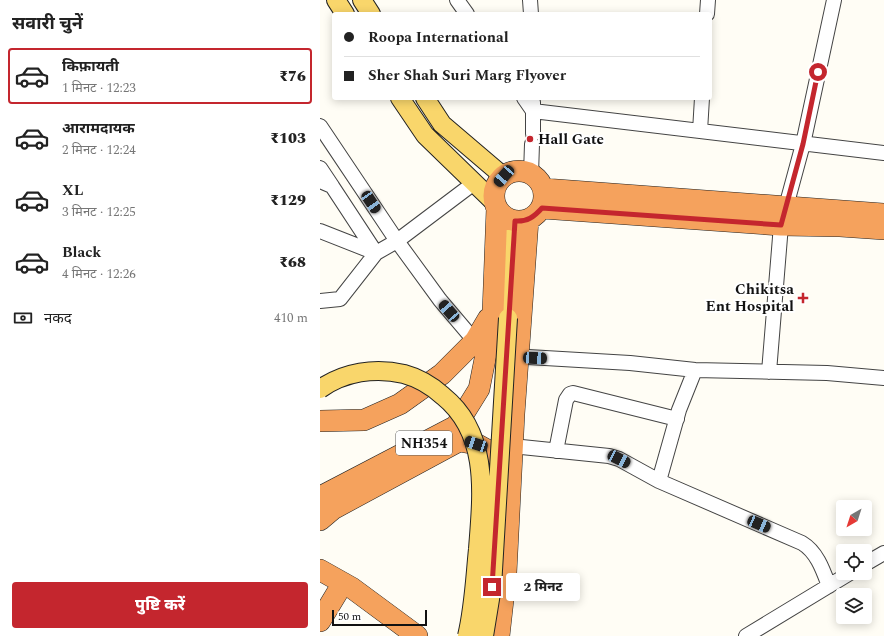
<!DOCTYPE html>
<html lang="hi">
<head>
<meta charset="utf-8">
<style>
  :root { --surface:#fff; --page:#f2f2f2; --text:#222; --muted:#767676; --line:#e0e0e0; --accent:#c4262e }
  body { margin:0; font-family:Spectral,"Noto Sans Devanagari",serif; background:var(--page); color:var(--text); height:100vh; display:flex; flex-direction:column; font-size:15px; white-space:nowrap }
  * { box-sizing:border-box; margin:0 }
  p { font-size:13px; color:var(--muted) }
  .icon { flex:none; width:22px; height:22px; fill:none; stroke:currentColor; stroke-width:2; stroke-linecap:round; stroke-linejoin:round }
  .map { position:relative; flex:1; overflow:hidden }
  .details { display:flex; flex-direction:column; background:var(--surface); width:320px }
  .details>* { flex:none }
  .top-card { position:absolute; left:12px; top:12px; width:380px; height:88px; border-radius:4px; box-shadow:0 2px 10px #0003; display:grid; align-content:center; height:88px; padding:0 12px; background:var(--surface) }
  .needle { width:26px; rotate:219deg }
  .buttons { position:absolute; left:516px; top:500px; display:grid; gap:8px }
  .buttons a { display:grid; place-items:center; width:36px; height:36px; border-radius:4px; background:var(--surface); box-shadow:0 2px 10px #0003; font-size:20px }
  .scale { position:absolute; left:12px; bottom:10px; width:95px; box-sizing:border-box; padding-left:4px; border:2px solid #111; border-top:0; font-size:11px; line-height:14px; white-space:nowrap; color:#111; -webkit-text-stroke:3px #fff; paint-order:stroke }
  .end { position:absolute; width:18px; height:18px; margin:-9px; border:5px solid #c4262e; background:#fff; box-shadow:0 0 0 2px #fff }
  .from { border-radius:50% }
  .bubble { position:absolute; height:28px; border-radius:4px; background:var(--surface); box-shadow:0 2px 10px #0003; font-size:13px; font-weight:800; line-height:28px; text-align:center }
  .car { position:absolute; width:12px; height:24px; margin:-12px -6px; border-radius:5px; box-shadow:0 0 3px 1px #0007; background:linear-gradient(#222 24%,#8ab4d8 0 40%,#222 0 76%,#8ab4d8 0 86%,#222 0) }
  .top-card b { display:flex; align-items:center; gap:14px; height:38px; font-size:15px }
  .top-card b+b { border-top:1px solid var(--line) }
  .top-card i { width:10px; height:10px; background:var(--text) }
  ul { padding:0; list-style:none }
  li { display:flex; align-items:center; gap:12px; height:56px; margin:0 8px 6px; padding:0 4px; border:2px solid transparent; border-radius:4px }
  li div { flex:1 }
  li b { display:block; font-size:15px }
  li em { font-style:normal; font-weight:800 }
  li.selected { border-color:var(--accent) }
  li>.icon { width:36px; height:36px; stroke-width:1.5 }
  h2 { padding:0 12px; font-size:18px; line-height:48px }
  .pay { display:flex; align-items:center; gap:10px; height:44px; padding:0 12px; font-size:15px }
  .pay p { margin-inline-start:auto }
  .cta { display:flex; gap:8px; margin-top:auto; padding:8px 12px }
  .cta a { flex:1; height:46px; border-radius:4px; background:var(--accent); color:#fff; font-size:16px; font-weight:800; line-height:46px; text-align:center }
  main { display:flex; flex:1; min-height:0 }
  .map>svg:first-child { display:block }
</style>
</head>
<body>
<main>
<section class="details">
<h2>सवारी चुनें</h2>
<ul>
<li class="selected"><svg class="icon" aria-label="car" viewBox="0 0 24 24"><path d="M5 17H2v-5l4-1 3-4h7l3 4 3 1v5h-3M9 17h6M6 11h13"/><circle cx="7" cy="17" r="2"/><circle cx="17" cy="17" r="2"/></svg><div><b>किफ़ायती</b><p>1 मिनट · 12:23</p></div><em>₹76</em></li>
<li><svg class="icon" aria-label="car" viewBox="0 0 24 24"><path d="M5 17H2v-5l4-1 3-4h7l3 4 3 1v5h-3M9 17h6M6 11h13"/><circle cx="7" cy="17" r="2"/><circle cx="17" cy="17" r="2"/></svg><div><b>आरामदायक</b><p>2 मिनट · 12:24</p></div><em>₹103</em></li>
<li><svg class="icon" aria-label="car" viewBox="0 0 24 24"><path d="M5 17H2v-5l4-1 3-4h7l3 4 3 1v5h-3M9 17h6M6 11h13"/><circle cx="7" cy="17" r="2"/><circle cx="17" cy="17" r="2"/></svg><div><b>XL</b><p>3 मिनट · 12:25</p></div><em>₹129</em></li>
<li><svg class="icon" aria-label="car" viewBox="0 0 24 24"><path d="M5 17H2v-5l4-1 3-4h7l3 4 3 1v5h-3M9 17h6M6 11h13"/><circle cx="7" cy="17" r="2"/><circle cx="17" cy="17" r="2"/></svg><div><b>Black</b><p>4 मिनट · 12:26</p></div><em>₹68</em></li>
</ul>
<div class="pay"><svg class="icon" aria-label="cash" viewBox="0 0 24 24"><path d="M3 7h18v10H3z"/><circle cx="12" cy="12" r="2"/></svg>नकद<p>410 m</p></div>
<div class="cta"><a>पुष्टि करें</a></div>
</section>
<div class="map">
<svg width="564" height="636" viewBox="0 0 564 636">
  <rect width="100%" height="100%" fill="#fffdf5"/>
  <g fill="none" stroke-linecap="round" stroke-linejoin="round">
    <g stroke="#444" stroke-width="16">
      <path id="minor" d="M137 0 147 14
        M210 0 211 14
        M387 14 388 0
        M204 98 213 111 564 153
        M0 126 77 241 120 300 159 346
        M380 131 382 98
        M213 134V102
        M0 168 12 186
        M211 174 212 144
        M0 181 12 186 56 253 20 299 0 301
        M0 231 56 253 77 241 154 183
        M191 356 310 363 375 370 507 373 564 378
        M449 372 461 225 483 144 514 0
        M192 446 289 456 299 459 339 481 482 543C497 552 503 570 509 586
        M236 451 246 400 250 394 253 393 357 419
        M339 481 359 410 375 370
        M545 564 564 553
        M426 636 530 573"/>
    </g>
    <g stroke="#222" stroke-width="20">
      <path id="major" d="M16 0 25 14
        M42 0 51 14
        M80 98 105 135 174 202
        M105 98 122 124 183 176
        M188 318 195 221"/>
    </g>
    <g stroke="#222" stroke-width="22">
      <path id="highway" d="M174 196a25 25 0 1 1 50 0a25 25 0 1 1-50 0Z
        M224 189 564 214
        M222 208 461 225 520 226 564 229
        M0 421 44 420 80 404 122 374 155 341 168 319
        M0 497 136 426 159 389 166 354 173 312 177 208
        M0 520 13 509 139 441 156 444 191 463
        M0 570 32 588 97 636
        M0 621 23 583
        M179 636 186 573 194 414 208 220"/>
    </g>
    <use href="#minor" stroke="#fff" stroke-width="14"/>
    <use href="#major" stroke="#f9d66b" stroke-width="18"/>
    <use href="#highway" stroke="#f5a25d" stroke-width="21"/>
    <g stroke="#222" stroke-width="20" stroke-linecap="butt">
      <path id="major-bridge" d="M0 389C24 372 55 367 84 374 99 378 112 386 123 396 170 434 162 495 158 549 155 578 154 607 147 636
        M164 636 172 587 188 318"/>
    </g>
    <use href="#major-bridge" stroke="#f9d66b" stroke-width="18"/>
  </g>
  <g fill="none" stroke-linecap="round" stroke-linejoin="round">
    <path stroke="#c4262e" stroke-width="5" d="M172 587 195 221C207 222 214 217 222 208L461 225 483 144 498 72"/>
  </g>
  <g fill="#c4262e" stroke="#fff" stroke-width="1.5">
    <circle cx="210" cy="139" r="4"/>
    <path d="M481 292h4v4h4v4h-4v4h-4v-4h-4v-4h4z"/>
  </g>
  <g text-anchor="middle" stroke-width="4" stroke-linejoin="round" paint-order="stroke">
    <rect fill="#fff" stroke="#585858" stroke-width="1" x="76" y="431" width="56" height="24" rx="3"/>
    <g font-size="14" font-weight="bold" fill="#111">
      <text x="104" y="448">NH354</text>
    </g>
    <g font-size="15" font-weight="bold" fill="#111" stroke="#fff" text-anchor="start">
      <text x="218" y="144">Hall Gate</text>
      <text x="474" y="294" text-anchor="end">Chikitsa<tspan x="474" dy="17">Ent Hospital</tspan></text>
    </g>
  </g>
</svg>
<div class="buttons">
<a><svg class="needle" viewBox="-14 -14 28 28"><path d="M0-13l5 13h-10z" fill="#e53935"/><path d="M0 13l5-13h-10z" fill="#767676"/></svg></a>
<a><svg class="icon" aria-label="locate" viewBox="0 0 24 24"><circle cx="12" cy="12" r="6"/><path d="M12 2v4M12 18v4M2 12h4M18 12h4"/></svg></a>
<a><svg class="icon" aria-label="layers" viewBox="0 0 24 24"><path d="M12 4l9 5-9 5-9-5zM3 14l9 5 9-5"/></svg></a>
</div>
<div class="scale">50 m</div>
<i class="end from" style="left:498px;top:72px"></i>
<i class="end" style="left:172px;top:587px"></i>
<div class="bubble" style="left:186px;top:573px;width:74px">2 मिनट</div>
<i class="car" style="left:184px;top:176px;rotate:221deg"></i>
<i class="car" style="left:51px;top:202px;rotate:146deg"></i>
<i class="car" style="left:129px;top:311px;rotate:319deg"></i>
<i class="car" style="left:215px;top:358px;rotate:93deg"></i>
<i class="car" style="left:156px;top:444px;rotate:288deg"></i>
<i class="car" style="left:299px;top:459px;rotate:117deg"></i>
<i class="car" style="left:439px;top:524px;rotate:113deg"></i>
<div class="top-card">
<b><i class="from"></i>Roopa International</b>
<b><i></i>Sher Shah Suri Marg Flyover</b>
</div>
</div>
</main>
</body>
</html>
